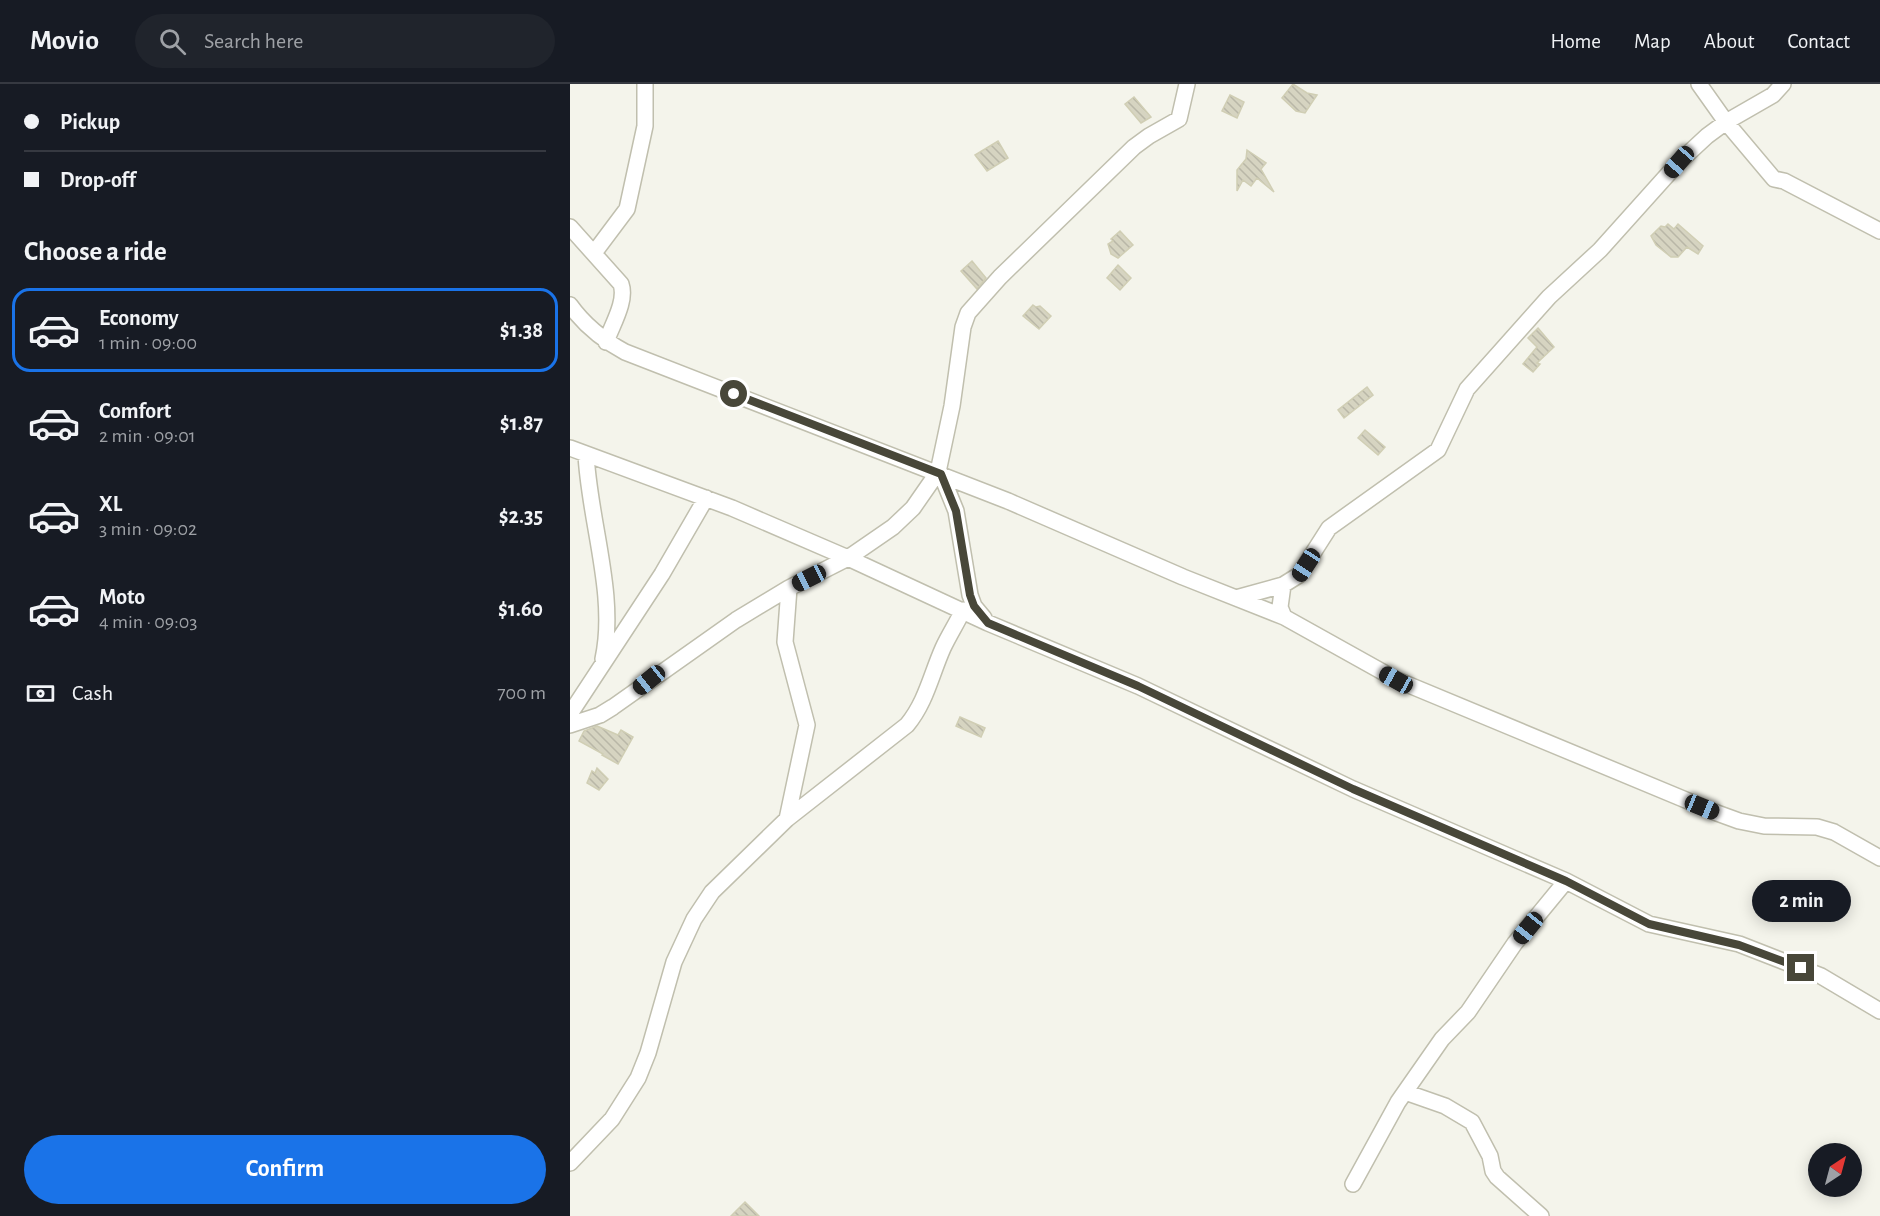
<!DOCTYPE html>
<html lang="en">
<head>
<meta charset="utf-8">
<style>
  :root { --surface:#171b24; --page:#20242c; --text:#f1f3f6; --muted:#9ea1a6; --line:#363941; --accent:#1a73e8 }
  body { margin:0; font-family:"Alegreya Sans",sans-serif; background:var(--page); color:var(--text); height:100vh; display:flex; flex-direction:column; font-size:22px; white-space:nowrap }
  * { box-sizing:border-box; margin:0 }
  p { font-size:20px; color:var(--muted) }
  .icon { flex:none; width:33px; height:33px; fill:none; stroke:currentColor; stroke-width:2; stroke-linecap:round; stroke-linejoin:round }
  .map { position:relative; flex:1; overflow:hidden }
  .details { display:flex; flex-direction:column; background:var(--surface); width:570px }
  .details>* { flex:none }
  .guide { display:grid; align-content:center; height:132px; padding:0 24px; background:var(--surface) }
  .needle { width:39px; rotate:36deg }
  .fabs { position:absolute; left:1238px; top:1059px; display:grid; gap:12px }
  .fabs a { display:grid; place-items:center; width:54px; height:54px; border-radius:50%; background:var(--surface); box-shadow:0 3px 15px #0003; font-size:30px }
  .end { position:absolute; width:27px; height:27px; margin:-14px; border:8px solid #484739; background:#fff; box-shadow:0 0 0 3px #fff }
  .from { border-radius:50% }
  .bubble { position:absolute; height:42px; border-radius:21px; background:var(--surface); box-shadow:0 3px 15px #0003; font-size:20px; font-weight:700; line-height:42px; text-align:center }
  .car { position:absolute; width:18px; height:36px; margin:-18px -9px; border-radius:8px; box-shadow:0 0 4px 2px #0007; background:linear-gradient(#222 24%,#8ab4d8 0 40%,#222 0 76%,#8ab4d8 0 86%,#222 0) }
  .guide b { display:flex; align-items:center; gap:21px; height:57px; font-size:22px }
  .guide b+b { border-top:2px solid var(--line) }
  .guide i { width:15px; height:15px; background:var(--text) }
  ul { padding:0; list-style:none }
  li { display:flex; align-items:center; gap:18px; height:84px; margin:0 12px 9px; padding:0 12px; border:3px solid transparent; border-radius:18px }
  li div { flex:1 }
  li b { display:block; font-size:22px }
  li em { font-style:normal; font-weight:700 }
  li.active { border-color:var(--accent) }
  li>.icon { width:54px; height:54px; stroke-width:1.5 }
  h2 { padding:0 24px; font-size:27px; line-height:72px }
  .pay { display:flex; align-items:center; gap:15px; height:66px; padding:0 24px; font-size:22px }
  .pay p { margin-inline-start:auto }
  .action { display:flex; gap:12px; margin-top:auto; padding:12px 24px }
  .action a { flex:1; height:69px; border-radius:36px; background:var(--accent); color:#fff; font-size:24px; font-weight:700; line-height:69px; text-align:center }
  header { display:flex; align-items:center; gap:36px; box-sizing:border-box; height:84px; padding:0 30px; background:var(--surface); border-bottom:2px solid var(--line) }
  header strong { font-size:28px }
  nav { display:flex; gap:33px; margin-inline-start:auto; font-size:21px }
  .search { width:420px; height:54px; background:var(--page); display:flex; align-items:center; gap:15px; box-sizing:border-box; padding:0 21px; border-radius:33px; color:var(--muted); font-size:22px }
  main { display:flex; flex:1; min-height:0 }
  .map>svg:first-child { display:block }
</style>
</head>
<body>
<header>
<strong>Movio</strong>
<div class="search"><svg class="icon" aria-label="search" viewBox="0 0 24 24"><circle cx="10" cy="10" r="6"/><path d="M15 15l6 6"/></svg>Search here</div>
<nav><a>Home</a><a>Map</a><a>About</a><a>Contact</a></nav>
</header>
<main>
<section class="details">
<div class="guide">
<b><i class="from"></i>Pickup</b>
<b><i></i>Drop-off</b>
</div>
<h2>Choose a ride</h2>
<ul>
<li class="active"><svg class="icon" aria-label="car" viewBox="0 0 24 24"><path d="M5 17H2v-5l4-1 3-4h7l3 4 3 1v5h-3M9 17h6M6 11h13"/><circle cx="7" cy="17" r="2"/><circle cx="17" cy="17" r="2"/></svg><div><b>Economy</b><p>1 min · 09:00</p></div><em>$1.38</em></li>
<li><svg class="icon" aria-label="car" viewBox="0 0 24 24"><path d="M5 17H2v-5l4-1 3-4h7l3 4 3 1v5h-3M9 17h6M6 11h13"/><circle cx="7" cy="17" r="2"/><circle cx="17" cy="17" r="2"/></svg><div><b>Comfort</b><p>2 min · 09:01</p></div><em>$1.87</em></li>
<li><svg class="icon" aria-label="car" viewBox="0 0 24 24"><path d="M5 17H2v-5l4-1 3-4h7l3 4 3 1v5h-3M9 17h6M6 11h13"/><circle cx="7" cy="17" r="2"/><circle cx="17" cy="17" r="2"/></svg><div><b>XL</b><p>3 min · 09:02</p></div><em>$2.35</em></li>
<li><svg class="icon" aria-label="car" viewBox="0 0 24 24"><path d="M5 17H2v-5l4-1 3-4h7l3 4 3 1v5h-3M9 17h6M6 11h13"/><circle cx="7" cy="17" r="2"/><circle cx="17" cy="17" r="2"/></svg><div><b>Moto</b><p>4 min · 09:03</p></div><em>$1.60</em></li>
</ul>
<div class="pay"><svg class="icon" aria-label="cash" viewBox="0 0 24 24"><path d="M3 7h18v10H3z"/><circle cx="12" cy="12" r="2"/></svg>Cash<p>700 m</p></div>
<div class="action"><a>Confirm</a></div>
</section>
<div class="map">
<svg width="1310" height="1132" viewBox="0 0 1310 1132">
  <defs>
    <pattern id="building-back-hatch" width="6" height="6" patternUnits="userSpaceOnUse" patternTransform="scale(1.5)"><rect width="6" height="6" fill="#d6d4c1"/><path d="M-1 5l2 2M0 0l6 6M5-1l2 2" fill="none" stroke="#b9b7a7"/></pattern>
  </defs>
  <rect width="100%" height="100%" fill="#f4f4eb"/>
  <path fill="url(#building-back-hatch)" stroke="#d0ceb4" stroke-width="1.5" d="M723 0 737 9 747 11 735 29 726 27 712 14Z
    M660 11 674 18 667 34 652 27Z
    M564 13 581 33 571 39 555 20Z
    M428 57 438 74 417 87 405 71Z
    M677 66 696 79 691 85 704 108 687 94 681 102 673 96 667 107V86L676 75Z
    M1098 140 1104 145 1108 140 1133 162 1128 170 1117 163 1108 173H1101L1086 161 1081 152 1091 142 1095 143Z
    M550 147 563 161 548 174 541 170 538 160 543 157 541 155Z
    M402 177 416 194 407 205 391 187Z
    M548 181 561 194 550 206 537 194Z
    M463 221 466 223 470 222 481 232 469 245 453 232Z
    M968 244 984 263 967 279 970 280 963 288 953 280 967 263 958 254Z
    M797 303 803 311 774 334 768 326Z
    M795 346 815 363 808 371 788 354Z
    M390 633 415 644 411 653 386 642Z
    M27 642 48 651 51 646 63 653 48 680 32 671 33 670 9 657 14 647Z
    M27 684 38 695 29 706 17 699 22 687 25 689Z
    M175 1118 189 1132H161Z"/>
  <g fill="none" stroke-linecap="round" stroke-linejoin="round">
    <g stroke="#c0bfae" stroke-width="18">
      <path id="minor" d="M1129 0 1156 38 1204 95 1214 97 1310 147
        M0 143 51 200C57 217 42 241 36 258
        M24 169 57 125 75 42V0
        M0 221C15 242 33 256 55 268L438 417 613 493 714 533 827 596 1147 729 1169 737 1194 742 1247 743 1264 748 1310 774
        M0 364 162 424 278 474 418 539 568 602 783 705 996 797 1079 840 1169 860 1251 892 1310 927
        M16 370C19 436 47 511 33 575
        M371 390 386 427 400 511 404 522 414 534
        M666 514 713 501
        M714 533 710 523 713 501 729 491 759 444 868 366 897 305 979 213 1030 166 1109 78 1137 52 1156 38 1203 11 1213 0
        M0 630 92 490 136 414
        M0 641 30 631 43 623 166 536 219 504 278 474 323 443 343 424 368 388 382 322 393 243 398 229 430 193 564 63 579 52 609 35 617 0
        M217 735 237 641 215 558 219 504
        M835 1008 875 1022 902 1038 920 1072 923 1087 927 1093 971 1132
        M0 1079 42 1035 68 994 78 969 104 878 124 835 142 808 217 735 337 641C356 618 361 591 373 564 379 551 387 539 393 526
        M783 1100 828 1018 872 955 898 928 945 859 996 797"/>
    </g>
    <use href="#minor" stroke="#fff" stroke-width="15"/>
  </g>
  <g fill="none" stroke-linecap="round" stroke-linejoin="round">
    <path stroke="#484739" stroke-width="8" d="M164 310 371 390 386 427 400 511 404 522 418 539 568 602 783 705 996 797 1079 840 1169 861 1231 884"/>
  </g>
</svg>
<div class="fabs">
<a><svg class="needle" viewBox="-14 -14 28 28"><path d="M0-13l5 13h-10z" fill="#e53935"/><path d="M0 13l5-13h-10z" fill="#9ea1a6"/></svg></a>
</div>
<i class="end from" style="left:164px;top:310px"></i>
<i class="end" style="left:1231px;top:884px"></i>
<div class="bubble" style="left:1182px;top:796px;width:99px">2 min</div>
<i class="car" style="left:1109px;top:78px;rotate:221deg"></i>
<i class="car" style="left:736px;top:481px;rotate:213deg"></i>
<i class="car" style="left:239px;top:494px;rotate:243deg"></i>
<i class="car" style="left:79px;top:596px;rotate:231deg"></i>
<i class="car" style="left:826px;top:596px;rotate:299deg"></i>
<i class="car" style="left:1132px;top:723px;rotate:112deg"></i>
<i class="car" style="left:958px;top:844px;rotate:219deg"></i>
</div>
</main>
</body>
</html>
